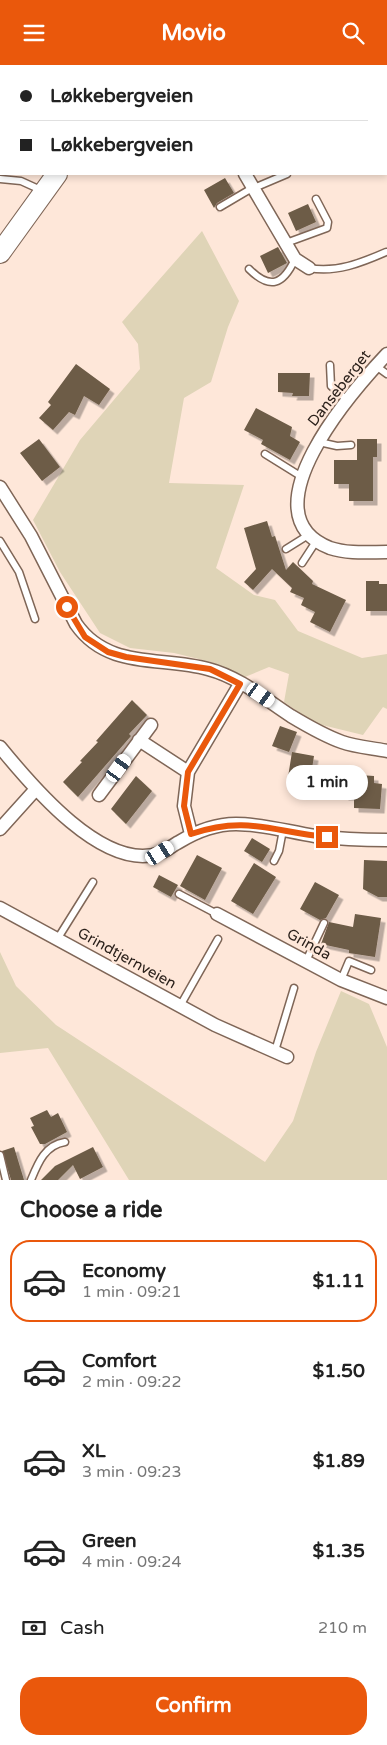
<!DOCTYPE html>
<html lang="en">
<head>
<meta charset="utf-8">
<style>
  :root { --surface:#fff; --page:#f6f6f6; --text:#222; --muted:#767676; --line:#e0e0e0; --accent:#ea580c }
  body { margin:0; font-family:"Varela Round",sans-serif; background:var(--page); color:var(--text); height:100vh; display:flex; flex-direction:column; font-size:19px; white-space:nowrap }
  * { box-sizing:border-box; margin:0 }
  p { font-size:16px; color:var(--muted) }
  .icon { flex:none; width:28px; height:28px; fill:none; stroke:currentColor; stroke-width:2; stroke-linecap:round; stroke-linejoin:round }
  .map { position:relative; height:1115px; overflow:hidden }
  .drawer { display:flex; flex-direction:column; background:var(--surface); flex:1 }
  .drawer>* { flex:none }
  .banner { position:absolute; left:0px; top:0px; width:388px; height:110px; box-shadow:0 2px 8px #0003; display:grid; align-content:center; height:110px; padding:0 20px; background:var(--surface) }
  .end { position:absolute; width:22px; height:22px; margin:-11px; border:6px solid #ea580c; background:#fff; box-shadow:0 0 0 2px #fff }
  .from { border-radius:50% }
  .bubble { position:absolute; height:35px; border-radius:18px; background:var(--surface); box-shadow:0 2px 8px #0003; font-size:16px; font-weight:700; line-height:35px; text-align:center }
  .car { position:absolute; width:15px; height:30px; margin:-15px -8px; border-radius:6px; box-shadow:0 0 4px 1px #0007; background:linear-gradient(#fff 24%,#345 0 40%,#fff 0 76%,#345 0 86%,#fff 0) }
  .banner b { display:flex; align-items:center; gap:18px; height:48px; font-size:19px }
  .banner b+b { border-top:1px solid var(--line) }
  .banner i { width:12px; height:12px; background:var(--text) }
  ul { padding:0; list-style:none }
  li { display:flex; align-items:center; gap:15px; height:82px; margin:0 10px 8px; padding:0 10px; border:2px solid transparent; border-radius:20px }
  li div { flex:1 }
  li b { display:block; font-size:19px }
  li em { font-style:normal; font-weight:700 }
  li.active { border-color:var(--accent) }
  li>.icon { width:45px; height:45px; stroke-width:1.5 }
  h2 { padding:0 20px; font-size:22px; line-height:60px }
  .pay { display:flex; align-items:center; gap:12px; height:55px; padding:0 20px; font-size:19px }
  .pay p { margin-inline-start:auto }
  .cta { display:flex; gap:10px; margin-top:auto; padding:10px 20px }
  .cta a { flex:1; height:58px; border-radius:20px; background:var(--accent); color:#fff; font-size:20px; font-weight:700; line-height:58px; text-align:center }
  header { display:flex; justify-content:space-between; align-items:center; height:65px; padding:0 20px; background:var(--accent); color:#fff; font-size:22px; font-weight:700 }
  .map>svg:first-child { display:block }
</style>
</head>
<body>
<header><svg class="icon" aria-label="menu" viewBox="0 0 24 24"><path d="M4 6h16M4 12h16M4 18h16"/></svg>Movio<svg class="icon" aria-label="search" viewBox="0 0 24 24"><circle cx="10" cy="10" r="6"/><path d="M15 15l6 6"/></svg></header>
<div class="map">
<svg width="387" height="1115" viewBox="0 0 387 1115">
  <defs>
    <filter id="shadow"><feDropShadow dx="4.5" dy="4.5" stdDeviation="0" flood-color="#0004"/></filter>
  </defs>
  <rect width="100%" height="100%" fill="#fee7d9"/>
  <path fill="#dfd4b7" d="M202 166 239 236 228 262 211 317 184 333 169 418 244 420 216 503 254 530 275 535 298 566 362 593 387 589V644L383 642 363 670 314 658 284 637 289 609 269 602 245 612 211 597 174 588 130 583 100 568 60 507 33 455 80 375 140 304 138 279 122 257Z
    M0 887 16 921 56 960 265 1097 293 1056 316 987 341 926 369 939 387 982V1115H129L48 983 0 988Z"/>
  <path fill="#6d5c47" filter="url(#shadow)" d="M225 113 234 128 217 138 214 143 204 125Z
    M308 139 316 157 296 166 288 148Z
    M278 182 287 198 268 208 260 191Z
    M76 299 110 324 99 340 84 331 75 350 69 347 53 365 39 353 51 340 48 337Z
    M278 308H310L309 331H292L293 328 278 327Z
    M256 343 292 362 290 371 300 377 290 395 261 379 263 375 244 365Z
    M39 374 60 402 42 416 20 388Z
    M357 374H377V392H373V436H349V419H334V395H357Z
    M267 456 272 472 275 471 286 505 293 497 313 516 312 519 346 535 330 567 310 557 315 547 301 540 304 533 290 527 292 523 272 504 253 525 244 517 256 504 244 463Z
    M366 516H379V519H387V546H366Z
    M132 635 147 650 129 669 131 671 78 732 63 717 82 697 80 696 98 677 96 676Z
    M280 661 297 667 289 687 272 681Z
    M292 687 314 691 310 716 288 712Z
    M345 709 374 711V718L382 719 380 744 354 743V731H344Z
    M136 711 152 726 126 759 111 744Z
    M252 773 270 784 262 797 244 786Z
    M197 790 222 803 205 835 180 821Z
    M364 795 387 796V832H378L363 824Z
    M254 798 276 812 253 849 231 836Z
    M159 810 178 820 171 832 153 822Z
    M315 817 339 830 326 853 320 855 300 844Z
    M355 849 381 853 375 892 349 888V885L321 879 329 857 353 862Z
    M47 1045 51 1052 58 1048 67 1067 45 1079H40L31 1062 34 1061 30 1053Z
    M14 1082 24 1115H11L2 1086Z
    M93 1082 103 1102 80 1114 73 1100 58 1115H41L55 1101Z"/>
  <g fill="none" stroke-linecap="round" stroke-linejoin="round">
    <g stroke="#7f6657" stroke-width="9">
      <path id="lane" d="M252 0 253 1
        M345 0 346 1
        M317 1 319 0
        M357 1 359 0
        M0 114 21 116 43 126
        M254 123 287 109
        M220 142 254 122
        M286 178 327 163 328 157 316 134
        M309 203C336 208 361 198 386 187
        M249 204C270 225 283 220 295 194
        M330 300 331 321 347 335
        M376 301 387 309
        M319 377 337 381 351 380
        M265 389 302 412
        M0 476 19 507 35 554
        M286 484 310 469
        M302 498 317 475
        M274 796 279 786 283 765
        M179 829 217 849
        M58 873 93 817
        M306 896 324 858
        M341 915 349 896 371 905
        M180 941 218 874
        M275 986 294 923
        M0 1090 6 1115
        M31 1115C38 1098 45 1080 65 1077"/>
    </g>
    <g stroke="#7f6657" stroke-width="15">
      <path id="street" d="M179 0 180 1
        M245 109 295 194 309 203
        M387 289C354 324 243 449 330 483 348 489 369 487 387 487
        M0 422 31 471 76 559C108 605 161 591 208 604 239 612 265 634 291 651 306 660 325 671 342 677 356 682 373 683 387 686
        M139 675 188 707
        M0 682C31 720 104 808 160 788 166 786 173 780 179 777 197 766 215 759 236 759 263 759 289 767 315 771 339 774 363 775 387 775
        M99 730 151 660
        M0 764 36 724
        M191 769 184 741 188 707 240 619
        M0 843 215 960 287 992
        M217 849 341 915 387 933"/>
    </g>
    <g stroke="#7f6657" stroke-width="22">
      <path id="primary" d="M162 1 164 0
        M0 188 57 109"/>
    </g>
    <use href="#lane" stroke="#fff" stroke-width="6"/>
    <use href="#street" stroke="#fff" stroke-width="12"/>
    <use href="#primary" stroke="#fff" stroke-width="20"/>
  </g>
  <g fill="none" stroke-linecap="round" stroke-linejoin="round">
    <path stroke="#ea580c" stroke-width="6" d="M67 542 85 572 108 587 126 592 210 604 240 619 188 707 184 741 191 769C246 750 273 767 327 772"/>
  </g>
  <g text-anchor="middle" stroke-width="5" stroke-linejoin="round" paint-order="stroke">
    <g font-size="15" fill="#2b211b" stroke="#fee7d9">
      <text transform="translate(339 323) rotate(-52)" y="5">Danseberget</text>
      <text transform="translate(309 879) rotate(29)" y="5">Grinda</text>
      <text transform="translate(127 893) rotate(29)" y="5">Grindtjernveien</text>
    </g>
  </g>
</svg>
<i class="end from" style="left:67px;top:542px"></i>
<i class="end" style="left:327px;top:772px"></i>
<div class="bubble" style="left:286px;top:700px;width:82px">1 min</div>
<i class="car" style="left:261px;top:630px;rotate:125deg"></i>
<i class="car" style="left:119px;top:703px;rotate:36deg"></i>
<i class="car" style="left:160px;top:788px;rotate:58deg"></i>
<div class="banner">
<b><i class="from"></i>Løkkebergveien</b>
<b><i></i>Løkkebergveien</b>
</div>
</div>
<section class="drawer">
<h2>Choose a ride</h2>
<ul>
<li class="active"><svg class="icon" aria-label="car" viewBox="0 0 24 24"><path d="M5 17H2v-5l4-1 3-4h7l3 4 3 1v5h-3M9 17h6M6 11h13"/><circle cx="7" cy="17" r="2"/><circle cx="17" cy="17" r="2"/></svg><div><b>Economy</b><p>1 min · 09:21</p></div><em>$1.11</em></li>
<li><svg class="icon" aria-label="car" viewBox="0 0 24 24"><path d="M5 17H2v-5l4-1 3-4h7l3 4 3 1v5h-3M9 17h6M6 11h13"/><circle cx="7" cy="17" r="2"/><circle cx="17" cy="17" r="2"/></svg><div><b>Comfort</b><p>2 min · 09:22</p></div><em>$1.50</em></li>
<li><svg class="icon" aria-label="car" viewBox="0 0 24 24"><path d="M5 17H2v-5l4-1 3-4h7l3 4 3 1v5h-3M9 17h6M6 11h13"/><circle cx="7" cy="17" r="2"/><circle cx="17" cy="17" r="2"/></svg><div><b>XL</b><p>3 min · 09:23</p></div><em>$1.89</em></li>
<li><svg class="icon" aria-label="car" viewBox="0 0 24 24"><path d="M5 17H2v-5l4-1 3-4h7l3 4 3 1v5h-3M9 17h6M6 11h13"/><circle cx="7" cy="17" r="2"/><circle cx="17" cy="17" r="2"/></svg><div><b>Green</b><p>4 min · 09:24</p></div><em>$1.35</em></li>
</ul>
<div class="pay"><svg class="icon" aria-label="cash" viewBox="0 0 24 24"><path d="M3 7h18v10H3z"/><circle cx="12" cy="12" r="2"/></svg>Cash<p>210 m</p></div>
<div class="cta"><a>Confirm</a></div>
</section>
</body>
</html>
